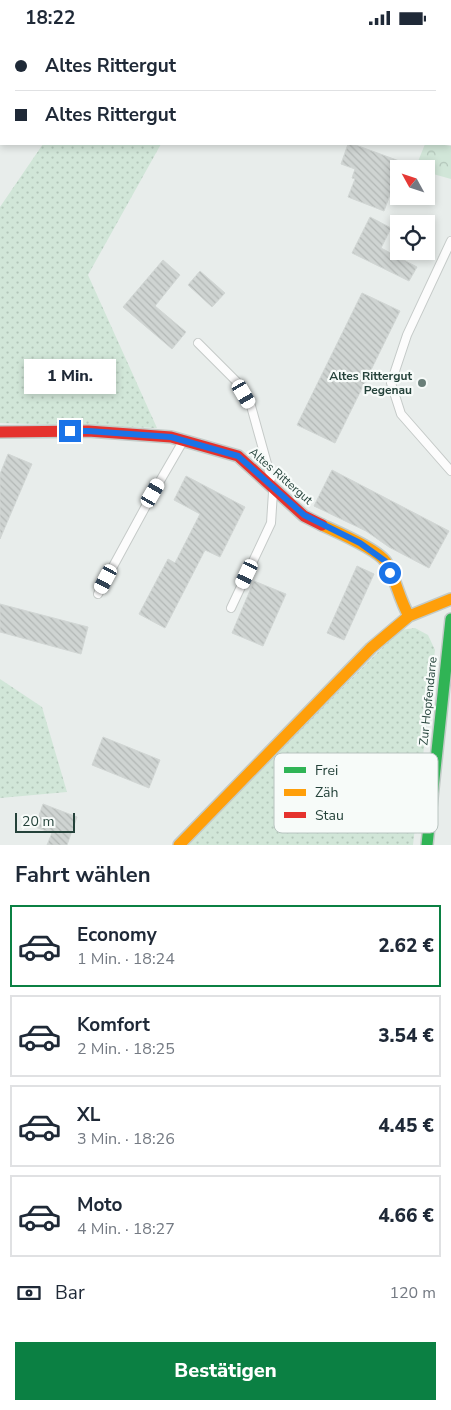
<!DOCTYPE html>
<html lang="de">
<head>
<meta charset="utf-8">
<style>
  :root { --surface:#fff; --page:#f6f6f7; --text:#1f2937; --muted:#747a83; --line:#e0e1e3; --accent:#0b8043 }
  body { margin:0; font-family:"Nunito Sans",sans-serif; background:var(--page); color:var(--text); height:100vh; display:flex; flex-direction:column; font-size:19px; white-space:nowrap }
  * { box-sizing:border-box; margin:0 }
  p { font-size:16px; color:var(--muted) }
  .icon { flex:none; width:28px; height:28px; fill:none; stroke:currentColor; stroke-width:2; stroke-linecap:round; stroke-linejoin:round }
  .map { position:relative; height:810px; overflow:hidden }
  .panel { display:flex; flex-direction:column; background:var(--surface); flex:1 }
  .panel>* { flex:none }
  .top-card { position:absolute; left:0px; top:0px; width:451px; height:110px; box-shadow:0 2px 8px #0003; display:grid; align-content:center; height:110px; padding:0 15px; background:var(--surface) }
  .needle { width:32px; rotate:310deg }
  .controls { position:absolute; left:390px; top:125px; display:grid; gap:10px }
  .controls a { display:grid; place-items:center; width:45px; height:45px; border-radius:0px; background:var(--surface); box-shadow:0 2px 8px #0003; font-size:25px }
  .scale { position:absolute; left:15px; bottom:12px; width:60px; box-sizing:border-box; padding-left:5px; border:2px solid #24423a; border-top:0; font-size:14px; line-height:18px; white-space:nowrap; color:#24423a; -webkit-text-stroke:4px #f7fbf9; paint-order:stroke }
  .end { position:absolute; width:22px; height:22px; margin:-11px; border:6px solid #1a73e8; background:#fff; box-shadow:0 0 0 2px #fff }
  .from { border-radius:50% }
  .bubble { position:absolute; height:35px; border-radius:0px; background:var(--surface); box-shadow:0 2px 8px #0003; font-size:16px; font-weight:800; line-height:35px; text-align:center }
  .car { position:absolute; width:15px; height:30px; margin:-15px -8px; border-radius:6px; box-shadow:0 0 4px 1px #0007; background:linear-gradient(#fff 24%,#345 0 40%,#fff 0 76%,#345 0 86%,#fff 0) }
  .top-card b { display:flex; align-items:center; gap:18px; height:48px; font-size:19px }
  .top-card b+b { border-top:1px solid var(--line) }
  .top-card i { width:12px; height:12px; background:var(--text) }
  ul { padding:0; list-style:none }
  li { display:flex; align-items:center; gap:15px; height:82px; margin:0 10px 8px; padding:0 5px; border:2px solid var(--line); border-radius:0px }
  li div { flex:1 }
  li b { display:block; font-size:19px }
  li em { font-style:normal; font-weight:800 }
  li.current { border-color:var(--accent) }
  li>.icon { width:45px; height:45px; stroke-width:1.5 }
  h2 { padding:0 15px; font-size:22px; line-height:60px }
  .pay { display:flex; align-items:center; gap:12px; height:55px; padding:0 15px; font-size:19px }
  .pay p { margin-inline-start:auto }
  .action { display:flex; gap:10px; margin-top:auto; padding:10px 15px }
  .action a { flex:1; height:58px; border-radius:0px; background:var(--accent); color:#fff; font-size:20px; font-weight:800; line-height:58px; text-align:center }
  .status { display:flex; justify-content:space-between; align-items:center; height:35px; padding:0 25px; background:var(--surface); direction:ltr }
  .status svg { height:14px; fill:currentColor }
  .map>svg:first-child { display:block }
</style>
</head>
<body>
<div class="status"><b>18:22</b><svg viewBox="0 0 49 12"><path d="M0 12V9h3v3zM5 12V6h3v6zM10 12V3h3v9zM15 12V0h3v12zM26 1h20v11H26zM47 4h2v5h-2z"/></svg></div>
<div class="map">
<svg width="451" height="810" viewBox="0 0 451 810">
  <defs>
    <pattern id="green-dots" width="8" height="8" patternUnits="userSpaceOnUse" patternTransform="scale(1.25)"><rect width="8" height="8" fill="#d1e6d8"/><path d="M2 2h.1M6 6h.1" fill="none" stroke="#b3c6ba" stroke-width="1.8" stroke-linecap="round"/></pattern>
    <pattern id="forest-crowns" width="20" height="18" patternUnits="userSpaceOnUse" patternTransform="scale(1.25)"><rect width="20" height="18" fill="#d1e6d8"/><path d="M2 6a3 3 0 1 1 6 0M12 15a3 3 0 1 1 6 0" fill="none" stroke="#b3c6ba"/></pattern>
    <pattern id="building-back-hatch" width="6" height="6" patternUnits="userSpaceOnUse" patternTransform="scale(1.25)"><rect width="6" height="6" fill="#cfd4d2"/><path d="M-1 5l2 2M0 0l6 6M5-1l2 2" fill="none" stroke="#b2b7b5"/></pattern>
  </defs>
  <rect width="100%" height="100%" fill="#e8edeb"/>
  <path fill="url(#green-dots)" d="M0 0H300L1 1V69Z
    M43 109H161L88 240 157 393 0 388V172Z
    M415 593 428 600 435 615 413 810H185L400 595Z
    M0 644 42 672 67 757 0 763Z"/>
  <path fill="url(#forest-crowns)" d="M425 109H438L451 111V144L426 137V134H415Z"/>
  <path fill="url(#building-back-hatch)" stroke="#d1d6d4" d="M348 109H353L402 127 384 176 348 162 355 144 352 143 355 134 341 129Z
    M370 182 391 193 381 213 417 232 409 246 352 218Z
    M163 225 180 240 155 271 186 297 172 314 123 272Z
    M200 236 225 258 212 272 188 250Z
    M362 258 400 276 335 408 297 390Z
    M8 419 32 429 0 504V439Z
    M332 435 449 496 429 533 389 512 366 496 314 471Z
    M186 441 245 472 220 522 205 515 165 593 139 579 168 524 175 528 200 479 174 465Z
    M357 531 374 539 344 605 327 598Z
    M254 546 286 559 263 611 232 598Z
    M0 569 88 592 81 619 0 597Z
    M103 702 160 725 149 753 92 730Z
    M43 769 77 782 67 810H47L52 798 35 792Z"/>
  <g fill="none" stroke-linecap="round" stroke-linejoin="round">
    <g stroke="#c5cac8" stroke-width="10">
      <path id="lane" d="M451 206 407 300 391 348 401 379 451 436
        M198 308 237 347 251 371 271 443
        M98 559 153 458 182 408
        M231 573 271 488 273 457"/>
    </g>
    <g stroke="#c3cbc8" stroke-width="14">
      <path id="fast" d="M427 810 451 584"/>
    </g>
    <g stroke="#c3cbc8" stroke-width="14">
      <path id="slow" d="M322 490C337 497 377 514 386 527 396 544 399 564 409 581
        M179 810 371 613 409 581 451 564"/>
    </g>
    <g stroke="#c3cbc8" stroke-width="14">
      <path id="jam" d="M0 397 88 396 171 402 238 421 304 481 322 490"/>
    </g>
    <use href="#lane" stroke="#fcfcfc" stroke-width="8"/>
    <use href="#fast" stroke="#30b455" stroke-width="11"/>
    <use href="#slow" stroke="#ff9f0a" stroke-width="11"/>
    <use href="#jam" stroke="#e5322d" stroke-width="11"/>
  </g>
  <g fill="none" stroke-linecap="round" stroke-linejoin="round">
    <path stroke="#1a73e8" stroke-width="6" d="M70 396H88L171 402 238 421 304 480 360 508 385 526 390 538"/>
  </g>
  <circle fill="#697e78" stroke="#f7fbf9" stroke-width="2" cx="422" cy="348" r="5"/>
  <g text-anchor="middle" stroke-width="4.5" stroke-linejoin="round" paint-order="stroke">
    <g font-size="12" font-weight="bold" fill="#24423a" stroke="#f7fbf9" text-anchor="end">
      <text x="412" y="345">Altes Rittergut<tspan x="412" dy="14">Pegenau</tspan></text>
    </g>
    <g font-size="12" fill="#24423a" stroke="#f7fbf9">
      <text transform="translate(281 441) rotate(41)" y="4">Altes Rittergut</text>
      <text transform="translate(428 666) rotate(-84)" y="4">Zur Hopfendarre</text>
    </g>
  </g>
  <rect x="274" y="718" width="164" height="80" rx="8" fill="#f7fbf9" stroke="#b8c4c0" stroke-width="1"/>
  <rect x="284" y="732" width="22" height="6" fill="#30b455"/>
  <rect x="284" y="754" width="22" height="7" fill="#ff9f0a"/>
  <rect x="284" y="777" width="22" height="6" fill="#e5322d"/>
  <g font-size="14" fill="#24423a">
    <text x="315" y="740">Frei</text>
    <text x="315" y="762">Zäh</text>
    <text x="315" y="785">Stau</text>
  </g>
</svg>
<div class="controls">
<a><svg class="needle" viewBox="-14 -14 28 28"><path d="M0-13l5 13h-10z" fill="#e53935"/><path d="M0 13l5-13h-10z" fill="#747a83"/></svg></a>
<a><svg class="icon" aria-label="locate" viewBox="0 0 24 24"><circle cx="12" cy="12" r="6"/><path d="M12 2v4M12 18v4M2 12h4M18 12h4"/></svg></a>
</div>
<div class="scale">20 m</div>
<i class="end from" style="left:390px;top:538px"></i>
<i class="end" style="left:70px;top:396px"></i>
<div class="bubble" style="left:24px;top:324px;width:92px">1 Min.</div>
<i class="car" style="left:244px;top:359px;rotate:150deg"></i>
<i class="car" style="left:153px;top:458px;rotate:30deg"></i>
<i class="car" style="left:247px;top:539px;rotate:205deg"></i>
<i class="car" style="left:106px;top:544px;rotate:208deg"></i>
<div class="top-card">
<b><i class="from"></i>Altes Rittergut</b>
<b><i></i>Altes Rittergut</b>
</div>
</div>
<section class="panel">
<h2>Fahrt wählen</h2>
<ul>
<li class="current"><svg class="icon" aria-label="car" viewBox="0 0 24 24"><path d="M5 17H2v-5l4-1 3-4h7l3 4 3 1v5h-3M9 17h6M6 11h13"/><circle cx="7" cy="17" r="2"/><circle cx="17" cy="17" r="2"/></svg><div><b>Economy</b><p>1 Min. · 18:24</p></div><em>2.62 €</em></li>
<li><svg class="icon" aria-label="car" viewBox="0 0 24 24"><path d="M5 17H2v-5l4-1 3-4h7l3 4 3 1v5h-3M9 17h6M6 11h13"/><circle cx="7" cy="17" r="2"/><circle cx="17" cy="17" r="2"/></svg><div><b>Komfort</b><p>2 Min. · 18:25</p></div><em>3.54 €</em></li>
<li><svg class="icon" aria-label="car" viewBox="0 0 24 24"><path d="M5 17H2v-5l4-1 3-4h7l3 4 3 1v5h-3M9 17h6M6 11h13"/><circle cx="7" cy="17" r="2"/><circle cx="17" cy="17" r="2"/></svg><div><b>XL</b><p>3 Min. · 18:26</p></div><em>4.45 €</em></li>
<li><svg class="icon" aria-label="car" viewBox="0 0 24 24"><path d="M5 17H2v-5l4-1 3-4h7l3 4 3 1v5h-3M9 17h6M6 11h13"/><circle cx="7" cy="17" r="2"/><circle cx="17" cy="17" r="2"/></svg><div><b>Moto</b><p>4 Min. · 18:27</p></div><em>4.66 €</em></li>
</ul>
<div class="pay"><svg class="icon" aria-label="cash" viewBox="0 0 24 24"><path d="M3 7h18v10H3z"/><circle cx="12" cy="12" r="2"/></svg>Bar<p>120 m</p></div>
<div class="action"><a>Bestätigen</a></div>
</section>
</body>
</html>
